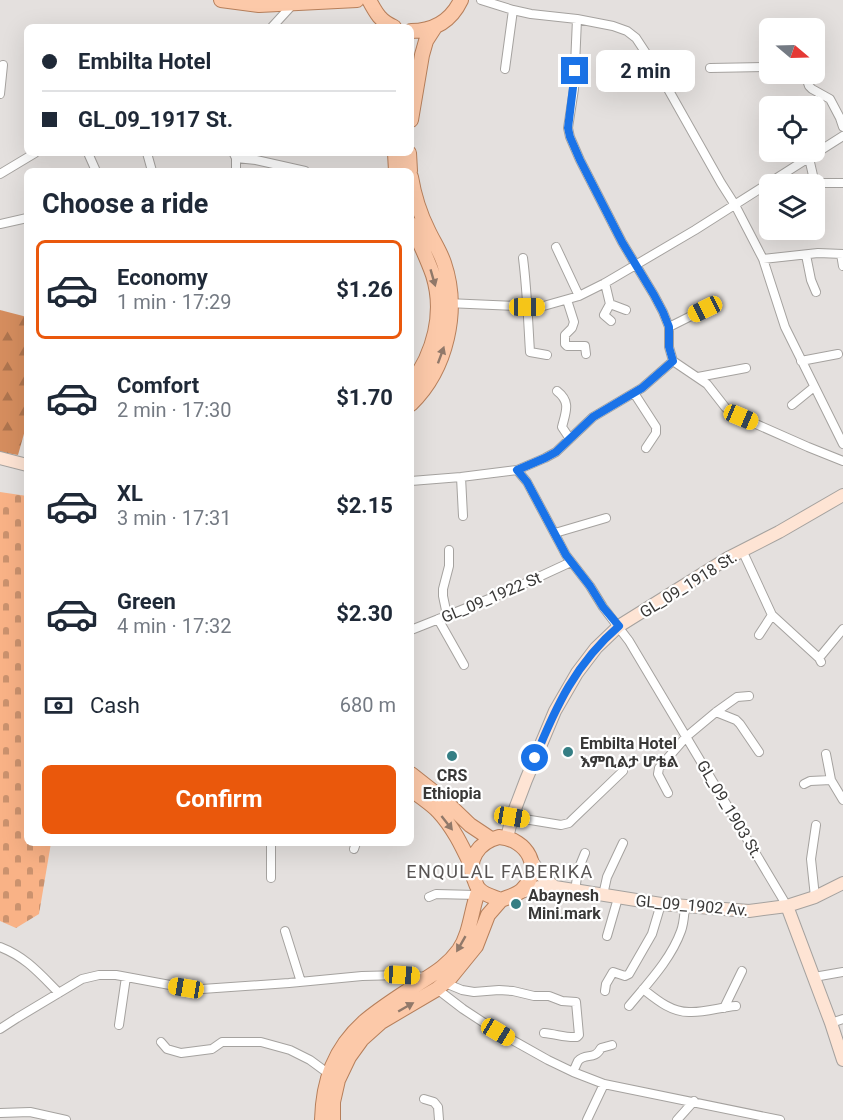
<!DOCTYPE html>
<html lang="en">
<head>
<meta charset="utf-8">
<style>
  :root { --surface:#fff; --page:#f2f2f3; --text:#1f2937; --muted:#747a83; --line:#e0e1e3; --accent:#ea580c }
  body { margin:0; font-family:Roboto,"Noto Sans Ethiopic",sans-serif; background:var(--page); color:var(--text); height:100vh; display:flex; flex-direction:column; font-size:22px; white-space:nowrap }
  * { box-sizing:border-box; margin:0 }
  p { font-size:20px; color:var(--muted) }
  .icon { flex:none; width:33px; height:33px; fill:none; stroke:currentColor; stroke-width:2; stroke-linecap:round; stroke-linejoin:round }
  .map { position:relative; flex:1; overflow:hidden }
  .panel { position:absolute; left:24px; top:168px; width:390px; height:678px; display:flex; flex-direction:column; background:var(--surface); border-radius:9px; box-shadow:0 6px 24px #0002 }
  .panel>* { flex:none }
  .guide { position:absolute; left:24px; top:24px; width:390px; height:132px; border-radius:9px; box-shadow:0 6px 24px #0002; display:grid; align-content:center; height:132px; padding:0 18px; background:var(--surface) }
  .needle { width:39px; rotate:109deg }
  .fabs { position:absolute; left:759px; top:18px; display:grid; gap:12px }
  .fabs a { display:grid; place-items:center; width:66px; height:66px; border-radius:9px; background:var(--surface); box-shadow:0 6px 24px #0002; font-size:30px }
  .end { position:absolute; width:27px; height:27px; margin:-14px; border:8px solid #1a73e8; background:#fff; box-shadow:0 0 0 3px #fff }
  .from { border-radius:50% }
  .bubble { position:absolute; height:42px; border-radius:9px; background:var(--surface); box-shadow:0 6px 24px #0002; font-size:20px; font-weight:700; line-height:42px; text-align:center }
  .car { position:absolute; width:18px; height:36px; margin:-18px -9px; border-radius:8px; box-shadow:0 0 4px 2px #0007; background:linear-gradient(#f5c518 24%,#345 0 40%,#f5c518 0 76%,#345 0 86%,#f5c518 0) }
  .guide b { display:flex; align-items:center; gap:21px; height:57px; font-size:22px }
  .guide b+b { border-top:2px solid var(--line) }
  .guide i { width:15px; height:15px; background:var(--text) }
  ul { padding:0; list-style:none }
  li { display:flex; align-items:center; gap:18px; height:99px; margin:0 12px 9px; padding:0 6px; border:3px solid transparent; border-radius:9px }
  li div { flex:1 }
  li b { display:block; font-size:22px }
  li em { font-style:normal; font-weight:700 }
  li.selected { border-color:var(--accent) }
  li>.icon { width:54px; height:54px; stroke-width:1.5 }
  h2 { padding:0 18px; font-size:27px; line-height:72px }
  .pay { display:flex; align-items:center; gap:15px; height:66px; padding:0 18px; font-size:22px }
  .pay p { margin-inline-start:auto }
  .button { display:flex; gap:12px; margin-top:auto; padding:12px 18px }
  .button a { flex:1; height:69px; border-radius:9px; background:var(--accent); color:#fff; font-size:24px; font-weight:700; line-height:69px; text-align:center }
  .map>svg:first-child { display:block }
</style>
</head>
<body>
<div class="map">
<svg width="843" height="1120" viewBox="0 0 843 1120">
  <defs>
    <pattern id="forest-firs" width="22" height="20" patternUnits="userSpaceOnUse" patternTransform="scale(1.5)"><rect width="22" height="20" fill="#d58d5e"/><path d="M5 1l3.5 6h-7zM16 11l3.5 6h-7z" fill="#ae744e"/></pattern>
    <pattern id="cemetery-stones" width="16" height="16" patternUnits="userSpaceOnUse" patternTransform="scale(1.5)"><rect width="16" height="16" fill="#f9b286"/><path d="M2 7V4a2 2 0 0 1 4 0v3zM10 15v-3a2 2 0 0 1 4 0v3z" fill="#cb926e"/></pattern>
  </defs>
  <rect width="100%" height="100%" fill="#e4e0de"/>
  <path fill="url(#forest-firs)" d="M0 310 27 317V423L18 455 0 452Z"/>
  <path fill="url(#cemetery-stones)" d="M0 492 27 496V843H51L39 914 16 928 0 921Z"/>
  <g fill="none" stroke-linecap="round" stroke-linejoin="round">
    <g stroke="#a5a29f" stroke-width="10">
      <path id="street" d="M481 0 513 10 531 14 577 19 613 26 627 31 636 38 659 73 721 183 735 205 763 259 785 327 843 444
        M577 19 574 89 568 128 570 137 580 160 622 242 654 295 663 312 669 327V347L673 361 707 384 725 407 731 413 808 447 843 461
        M272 27 294 3
        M710 68 770 67
        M505 69 513 10
        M805 74 809 86 812 89 830 99 840 118 843 127
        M0 94 3 65
        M88 153 96 171
        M147 153 152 171
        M234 154 236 158V171
        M236 158 256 160 305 171
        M809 158 817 193
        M0 174 35 153
        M815 183H843
        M0 224 27 218
        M556 247 579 296
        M841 254 843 266
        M806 255 811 280 816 292
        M523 258C527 289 528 320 530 352L547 355
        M763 259 818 253 843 254
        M605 283 610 304 604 315 611 321
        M567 300 574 322 572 328 565 335V344L567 346H585L586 354
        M447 303 540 307 579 296 605 283 695 230 843 136
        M610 304 626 310
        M669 327 705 309
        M801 361 838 354
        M698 377 746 368
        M557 391C571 402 566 411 562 427L570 439
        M634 393 656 427V433L646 448
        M792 405 814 387
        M517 470 527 482 566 555 590 586 603 607 629 641 787 906
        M461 477 463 516
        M411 481 461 477 517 470 545 458 556 452 593 417 642 388 673 361
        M555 533 606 518
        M742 550 772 615 819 658 821 662
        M447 615 443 596V589L449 566V550
        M438 619 464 665
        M411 630 504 593 571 562
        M759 635 772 615
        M819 658 843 629
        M716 712 736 720 740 724 759 752
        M826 754 831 780 843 800
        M804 784 810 781 831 780
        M668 793 658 774 659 768 686 737 716 712 737 697 749 696
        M512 817 561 825 569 823 573 819 623 771
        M271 843V878
        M354 849 356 843
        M575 891 578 870 585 853
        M603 895 607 877 623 843
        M429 897 436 894 476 895
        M815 897 811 859 816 825
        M285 931 301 982
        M607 936 618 898
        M0 947C26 957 40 974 59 993
        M814 977 843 972
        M445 983 462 990 474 992 499 990 513 991 534 996H549L562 1001 576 1002 579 1035 577 1037C566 1038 556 1034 544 1033
        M437 989 463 1009 498 1032 548 1060 573 1072 604 1084 780 1120
        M643 989C657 1000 671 1012 689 1012 704 1013 721 1007 736 1006
        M605 991 606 984 613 972 625 976 629 974 652 934 661 904
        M629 1006C648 983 671 959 681 931 684 923 684 915 685 907
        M724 1008 742 971
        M831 1023 843 1019
        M119 1025 126 977
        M0 1029 17 1018 82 979 99 975H116L170 985 202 989 289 983 362 976 402 975 427 977
        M161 1042 167 1049 181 1053 212 1049 222 1042H261L290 1050 310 1060 329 1074
        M573 1072C574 1070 577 1063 578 1061 586 1052 594 1061 601 1048L612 1045
        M424 1099 434 1102 438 1107 439 1120
        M0 1113 30 1112 66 1120
        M587 1120 604 1084
        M677 1120 694 1101"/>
    </g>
    <g stroke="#a5a29f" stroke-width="14">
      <path id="secondary" d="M0 458 27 465
        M507 838 512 817 526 780 555 711 577 673 596 648 619 626 728 558 779 532 843 495
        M531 860 542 876 555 887
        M521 892 539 887H555L661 904 749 911 787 906 815 897 843 883
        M787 906 831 1023 843 1060"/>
    </g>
    <g stroke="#b67f5b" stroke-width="16">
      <path id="primary" d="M221 0 259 5 357 0
        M369 0C376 13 380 21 394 27
        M411 31C434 31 451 21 461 0
        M411 120 422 55 426 41 435 27
        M395 153 396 171
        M409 153 410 171
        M411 177C414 195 420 214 428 230 433 241 440 251 444 263 460 310 447 369 411 404
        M411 224C419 241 427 258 433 275 445 313 434 353 411 384
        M411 774 444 800 470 825 491 839
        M411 789C420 797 430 803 438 811 453 827 462 846 471 865
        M499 837C527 839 544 868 522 890 517 895 508 897 501 900 494 897 484 895 479 889 478 889 475 882 475 881 465 860 479 842 499 837Z
        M322 1120C323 1081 334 1049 364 1022 379 1009 397 998 413 987 431 975 445 969 459 950 471 932 471 909 479 889
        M333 1120V1102L338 1080 349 1057 362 1039 381 1022 437 989 450 978 476 946 488 915 501 900"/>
    </g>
    <use href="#street" stroke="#fff" stroke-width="8"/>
    <use href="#secondary" stroke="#fee4d4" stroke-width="12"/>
    <use href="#primary" stroke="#fcc9a9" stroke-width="14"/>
  </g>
  <defs><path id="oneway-solid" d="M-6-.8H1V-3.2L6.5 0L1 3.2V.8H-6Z" transform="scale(1.5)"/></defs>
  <g fill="#91796a">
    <use href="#oneway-solid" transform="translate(433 278) rotate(74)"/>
    <use href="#oneway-solid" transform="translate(441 355) rotate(-70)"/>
    <use href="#oneway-solid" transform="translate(447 823) rotate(52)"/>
    <use href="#oneway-solid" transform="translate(461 944) rotate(120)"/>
    <use href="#oneway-solid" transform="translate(406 1007) rotate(-30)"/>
  </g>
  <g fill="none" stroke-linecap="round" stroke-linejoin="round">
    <path stroke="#1a73e8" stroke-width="8" d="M535 758C556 706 576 663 619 626L603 607 590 586 566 555 527 482 517 470 545 458 556 452 593 417 642 388 673 361 669 347V327L663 312 654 295 622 242 580 160 570 137 568 128 569 120 575 71"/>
  </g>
  <g fill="#357e84" stroke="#fff" stroke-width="2">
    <circle cx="568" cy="752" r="6"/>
    <circle cx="452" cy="756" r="6"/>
    <circle cx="516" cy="904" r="6"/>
  </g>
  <g text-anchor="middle" stroke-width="4.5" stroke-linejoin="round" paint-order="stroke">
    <g font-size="16" fill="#393837" stroke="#fff">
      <text transform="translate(688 584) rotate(-32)" y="6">GL_09_1918 St.</text>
      <text transform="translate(491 597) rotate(-23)" y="6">GL_09_1922 St</text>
      <text transform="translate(730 809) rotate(59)" y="6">GL_09_1903 St.</text>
      <text transform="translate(692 905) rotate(5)" y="6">GL_09_1902 Av.</text>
    </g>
    <g font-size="16" font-weight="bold" fill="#393837" stroke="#fff" text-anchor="start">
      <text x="580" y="749">Embilta Hotel<tspan x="580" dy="18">እምቢልታ ሆቴል</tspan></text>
      <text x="452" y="781" text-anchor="middle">CRS<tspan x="452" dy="18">Ethiopia</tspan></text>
      <text x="528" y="901">Abaynesh<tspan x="528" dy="18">Mini.mark</tspan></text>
    </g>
    <g font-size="18" letter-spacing="1.5" fill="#595554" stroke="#fff">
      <text x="500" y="878">ENQULAL FABERIKA</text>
    </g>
  </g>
</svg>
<div class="fabs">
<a><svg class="needle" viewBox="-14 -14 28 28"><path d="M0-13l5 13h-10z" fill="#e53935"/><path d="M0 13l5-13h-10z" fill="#747a83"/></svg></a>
<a><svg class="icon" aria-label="locate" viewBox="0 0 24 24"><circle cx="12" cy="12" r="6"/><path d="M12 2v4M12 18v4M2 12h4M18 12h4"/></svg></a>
<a><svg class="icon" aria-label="layers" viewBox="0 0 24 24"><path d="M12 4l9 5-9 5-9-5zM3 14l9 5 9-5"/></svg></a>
</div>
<i class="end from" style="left:535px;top:758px"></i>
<i class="end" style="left:575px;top:71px"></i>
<div class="bubble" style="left:596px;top:50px;width:99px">2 min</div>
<i class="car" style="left:527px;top:307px;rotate:90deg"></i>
<i class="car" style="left:705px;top:309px;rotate:244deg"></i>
<i class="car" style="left:741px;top:417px;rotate:113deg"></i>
<i class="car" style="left:512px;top:817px;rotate:100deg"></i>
<i class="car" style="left:402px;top:975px;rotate:93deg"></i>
<i class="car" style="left:186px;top:988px;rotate:279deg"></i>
<i class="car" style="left:498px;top:1032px;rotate:121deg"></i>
<div class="guide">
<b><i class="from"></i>Embilta Hotel</b>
<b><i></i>GL_09_1917 St.</b>
</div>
<section class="panel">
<h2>Choose a ride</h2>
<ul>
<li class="selected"><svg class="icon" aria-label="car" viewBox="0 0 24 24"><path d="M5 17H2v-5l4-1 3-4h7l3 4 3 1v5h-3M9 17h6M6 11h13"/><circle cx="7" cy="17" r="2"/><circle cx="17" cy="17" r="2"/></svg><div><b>Economy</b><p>1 min · 17:29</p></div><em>$1.26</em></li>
<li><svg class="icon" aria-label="car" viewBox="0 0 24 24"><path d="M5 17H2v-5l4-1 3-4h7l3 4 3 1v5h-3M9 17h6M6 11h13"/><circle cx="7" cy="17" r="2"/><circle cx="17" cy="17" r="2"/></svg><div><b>Comfort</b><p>2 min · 17:30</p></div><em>$1.70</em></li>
<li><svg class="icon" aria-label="car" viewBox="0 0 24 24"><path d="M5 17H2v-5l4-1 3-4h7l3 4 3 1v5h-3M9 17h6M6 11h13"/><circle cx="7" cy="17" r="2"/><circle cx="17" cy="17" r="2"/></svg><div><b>XL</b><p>3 min · 17:31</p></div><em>$2.15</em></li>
<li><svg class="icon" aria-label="car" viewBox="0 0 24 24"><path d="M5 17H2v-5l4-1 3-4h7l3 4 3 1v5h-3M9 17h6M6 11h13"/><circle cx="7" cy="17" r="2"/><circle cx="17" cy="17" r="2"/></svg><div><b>Green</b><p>4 min · 17:32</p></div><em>$2.30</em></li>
</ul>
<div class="pay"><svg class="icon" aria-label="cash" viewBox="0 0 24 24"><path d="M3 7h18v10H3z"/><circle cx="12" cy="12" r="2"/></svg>Cash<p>680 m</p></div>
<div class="button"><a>Confirm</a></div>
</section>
</div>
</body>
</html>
